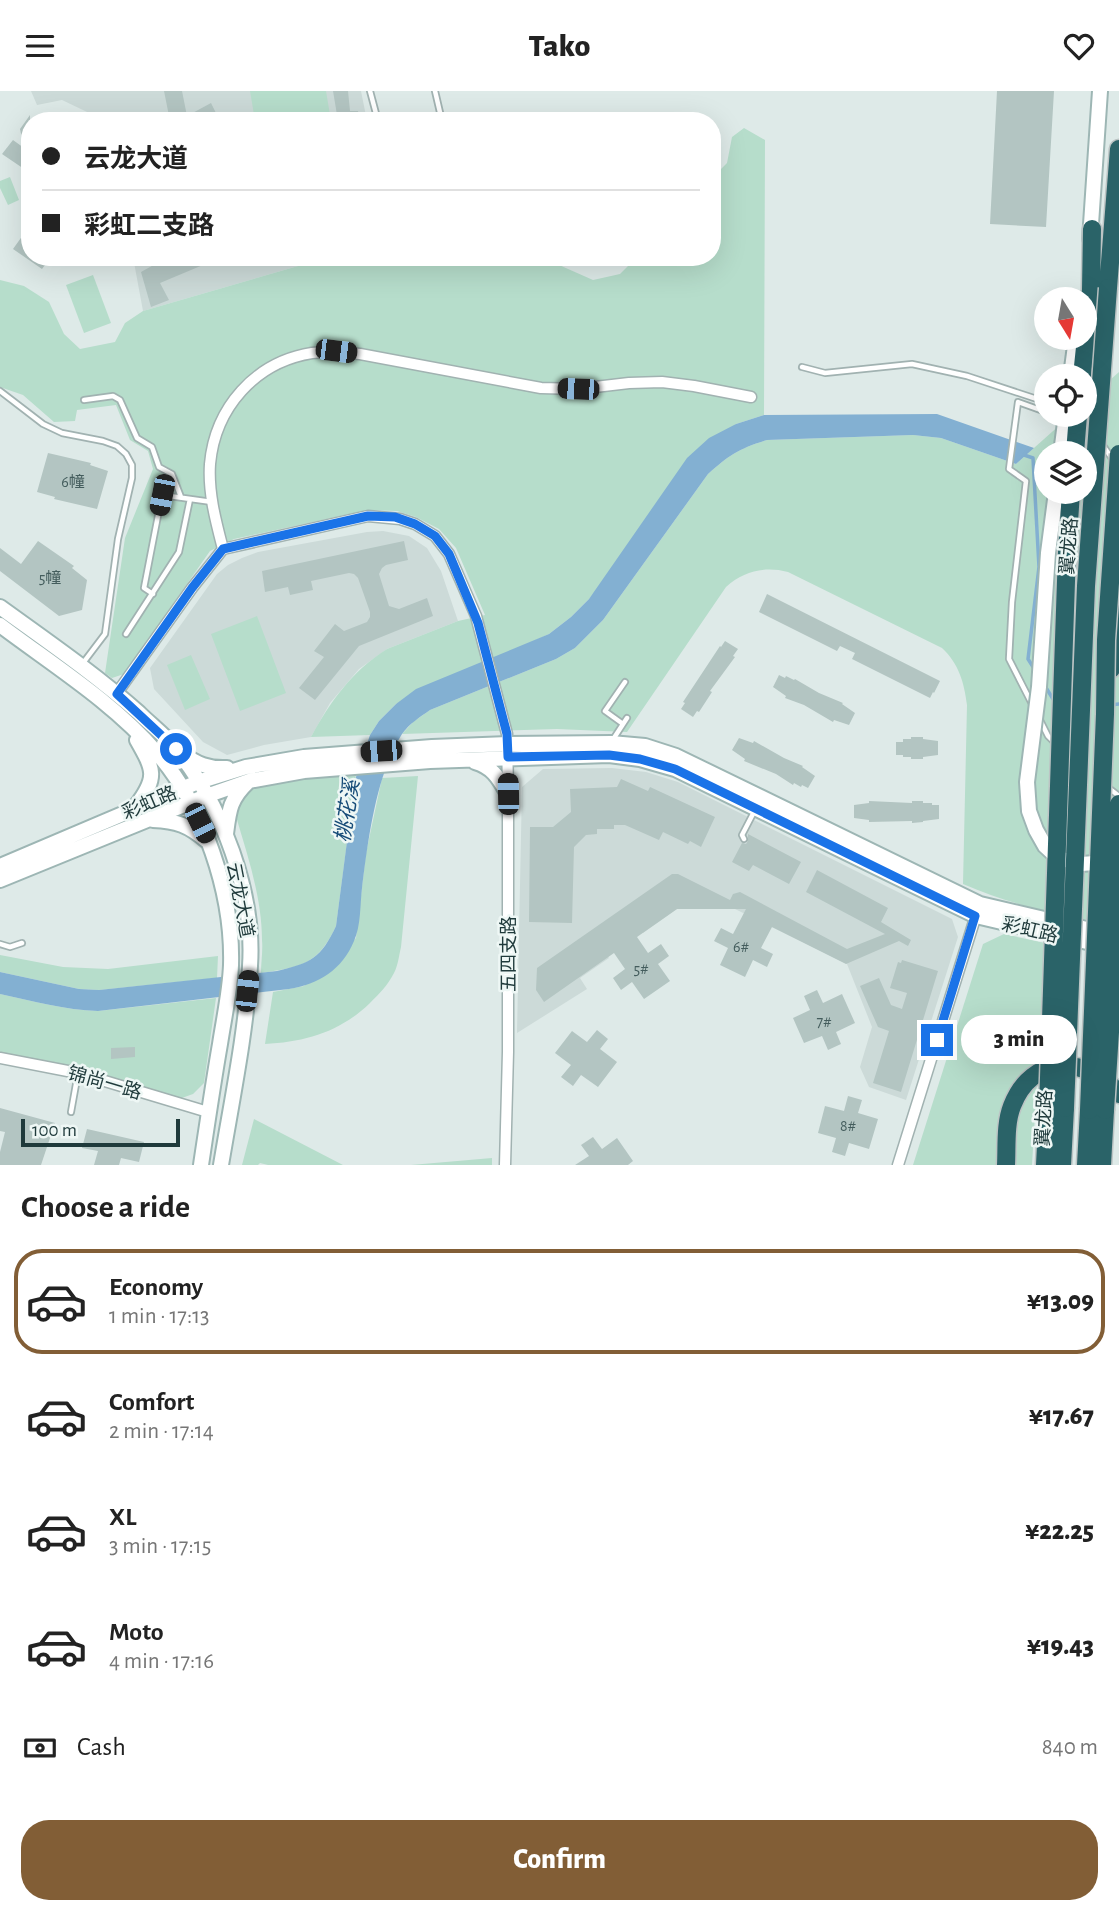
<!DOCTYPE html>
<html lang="en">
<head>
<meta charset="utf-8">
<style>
  :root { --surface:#fff; --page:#f2f2f2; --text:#222; --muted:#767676; --line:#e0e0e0; --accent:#825e36 }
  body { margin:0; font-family:"Alegreya Sans","Noto Sans SC",sans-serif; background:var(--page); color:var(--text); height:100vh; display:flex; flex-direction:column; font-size:26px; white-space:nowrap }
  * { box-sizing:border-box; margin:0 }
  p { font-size:23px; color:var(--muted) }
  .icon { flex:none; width:38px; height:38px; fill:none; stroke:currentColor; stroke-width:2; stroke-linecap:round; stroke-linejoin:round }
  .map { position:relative; height:1074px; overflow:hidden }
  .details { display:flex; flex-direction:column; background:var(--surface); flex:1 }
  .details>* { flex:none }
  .banner { position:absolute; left:21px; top:21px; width:700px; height:154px; border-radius:28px; box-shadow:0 7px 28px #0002; display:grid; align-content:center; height:154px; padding:0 21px; background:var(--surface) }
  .needle { width:46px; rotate:169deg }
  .fabs { position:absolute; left:1034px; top:196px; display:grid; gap:14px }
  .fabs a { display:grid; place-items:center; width:63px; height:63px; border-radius:50%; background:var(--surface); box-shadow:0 7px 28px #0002; font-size:35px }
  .scale { position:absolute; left:21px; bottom:18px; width:159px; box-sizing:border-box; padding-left:7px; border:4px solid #1f3a3b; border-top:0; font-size:19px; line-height:24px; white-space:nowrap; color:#1f3a3b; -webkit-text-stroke:5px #eef7f5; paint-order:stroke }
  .end { position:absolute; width:32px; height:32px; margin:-16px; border:9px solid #1a73e8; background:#fff; box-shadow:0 0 0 4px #fff }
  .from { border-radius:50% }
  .bubble { position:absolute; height:49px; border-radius:24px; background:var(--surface); box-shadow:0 7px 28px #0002; font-size:23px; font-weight:800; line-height:49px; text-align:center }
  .car { position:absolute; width:21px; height:42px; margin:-21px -10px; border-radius:9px; box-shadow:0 0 5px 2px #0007; background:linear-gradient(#222 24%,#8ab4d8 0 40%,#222 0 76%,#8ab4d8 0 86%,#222 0) }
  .banner b { display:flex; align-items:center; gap:24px; height:66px; font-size:26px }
  .banner b+b { border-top:2px solid var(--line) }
  .banner i { width:18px; height:18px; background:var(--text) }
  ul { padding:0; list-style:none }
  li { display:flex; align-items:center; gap:21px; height:105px; margin:0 14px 10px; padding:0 7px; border:4px solid transparent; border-radius:28px }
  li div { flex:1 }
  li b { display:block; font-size:26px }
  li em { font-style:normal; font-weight:800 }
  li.current { border-color:var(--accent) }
  li>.icon { width:63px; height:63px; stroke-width:1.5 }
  h2 { padding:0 21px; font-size:32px; line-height:84px }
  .pay { display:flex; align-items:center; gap:18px; height:77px; padding:0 21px; font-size:26px }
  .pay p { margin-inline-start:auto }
  .button { display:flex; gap:14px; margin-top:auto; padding:14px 21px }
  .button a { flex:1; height:80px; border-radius:28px; background:var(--accent); color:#fff; font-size:28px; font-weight:800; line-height:80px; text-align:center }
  header { display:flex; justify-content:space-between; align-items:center; height:91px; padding:0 21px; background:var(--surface); font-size:32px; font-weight:800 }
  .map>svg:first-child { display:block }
</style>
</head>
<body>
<header><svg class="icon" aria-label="menu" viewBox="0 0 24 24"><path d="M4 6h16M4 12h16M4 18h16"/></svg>Tako<svg class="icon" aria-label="heart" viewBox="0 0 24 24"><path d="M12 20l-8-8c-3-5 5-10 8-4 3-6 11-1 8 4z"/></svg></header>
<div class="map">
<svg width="1119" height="1074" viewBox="0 0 1119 1074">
  <rect width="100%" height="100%" fill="#deeae8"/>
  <path fill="#ccdad8" d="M31 0H361L367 30H106L62 9 37 14Z
    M133 166H329L143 220Z
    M383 440 409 445 427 457 441 480 458 530 387 558 359 578 330 612 311 646 264 654 227 664 203 651 154 598 150 577 217 483 228 474 242 467 258 461 367 441Z
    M612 677 646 681 678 691 952 828 958 846 906 1009 869 996 860 976 872 936 847 873 735 818H677L643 842 640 839 606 863 609 867 580 887 587 898 517 942 522 696 543 678Z"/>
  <path fill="#b6ddcb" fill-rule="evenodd" d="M250 0H326L331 30H255Z
    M744 37 765 49 764 324 736 333 589 508 571 526 549 543 396 613 379 630 370 644 311 646C330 611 352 580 387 558L458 530 485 524 456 457 439 438 416 426 397 420 368 419 234 448 210 460 124 583 112 587 105 582 125 447 153 378 148 360 130 349 116 314 77 319 75 330 54 331 23 304 0 296V189L24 195 49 211 64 243 80 258 115 251 125 232 143 220 329 166H541L593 189 620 183 637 166H712V87L727 72 732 46Z
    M10 86 19 109 8 114 0 97V90Z
    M93 184 111 232 84 242 66 194Z
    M1119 281V833C1066 827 1012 814 963 793L967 614C964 591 959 573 942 557L788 481C765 475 744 480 726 496L627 641 557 638 402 643 413 631 430 619 556 568 575 557 603 529 708 383C729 364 740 357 767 349L913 344 941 347 1016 373 1071 324H1085V311ZM1046 362H1085V401H1046Z
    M257 525 286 602 240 620 211 543Z
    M191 564 210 608 185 619 167 574Z
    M356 683 336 835C318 874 301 876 261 882 261 871 263 860 262 849 262 806 247 763 235 722L248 698 305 687Z
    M418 685 401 856C399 864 398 875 394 882 388 894 379 903 370 912 340 941 305 951 265 953L273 901 304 895 356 847 366 762 382 687Z
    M1004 843 1045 852 1032 1074H913L983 853Z
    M0 864 63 876 108 878 218 865 217 887 99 899 79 898 0 881Z
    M0 903C33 910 65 919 98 920L216 907 204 992 193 1003 179 1008 79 977 0 962Z
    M254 1028 343 1074H268L260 1072 258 1074H242Z
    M492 1067V1074H411Z"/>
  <path fill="#83b0d2" d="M937 323 1034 357 1016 373 941 347 913 344 767 349C740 357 729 364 708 383L603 529 575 557 556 568 430 619C420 626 409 633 402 643 376 684 368 749 362 797 360 814 361 835 354 850 342 879 319 893 289 898L98 920C65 919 33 910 0 903V881L79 898 99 899 277 880C311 872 321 867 336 835L355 689 370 644 379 630 396 613 416 598 549 543 571 526 589 508 687 367 709 347 736 333 764 324Z"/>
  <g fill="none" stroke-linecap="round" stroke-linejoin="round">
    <path stroke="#83b0d2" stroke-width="3.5" d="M1021 363 1033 367 1039 476 1028 568 1035 579
      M1045 595 1053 608H1058
      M1110 614 1119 613"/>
  </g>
  <path fill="#b3c5c2" d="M164 0H182L187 25 211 12 218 26 211 30H170Z
    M333 0H348L350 20H358L360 30H338Z
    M997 0H1054L1046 136 990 133Z
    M30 24V82L2 63 13 49 24 57 20 38Z
    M23 144 30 148V166H51L42 178 13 158Z
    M168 166H222L160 192 169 209 151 216 141 181Z
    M48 362 91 372 90 374 108 380 97 418 54 408 55 406 37 401Z
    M38 450 74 475 72 477 87 489 82 519 59 525 0 480V457L21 473Z
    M404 450 408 469 386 474 382 477 379 483 389 515 399 518 427 507 433 525 359 555 315 609 299 597 324 566 314 560 335 533 344 540 367 531 370 526V521L358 487 354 483 349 482 311 490 313 499 290 504 288 496 265 501 262 480Z
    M767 503 940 590 934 602 933 601 930 607 852 568 855 562 840 555 837 560 759 521Z
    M725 550 738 558 733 565 735 566 710 600 712 601 699 621 697 620 693 626 681 618 685 612 683 611 720 555 721 556Z
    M779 584 785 587 786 585 794 589 795 588 819 602 843 612 842 613 855 622 849 634 834 629 833 631 804 614 785 607 786 605 773 596Z
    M911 646H923V648L938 650V664L923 666V668H911V666H903V664H896V651H903V648H911Z
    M739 647 753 652 754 650 784 667 803 675 802 676 815 685 808 697 802 694 801 696 794 692 793 694 776 683 744 670 745 668 732 659Z
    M621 688 648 700 650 696 715 726 701 756 690 750 688 753 663 741 659 749 625 734H614V738H597V743L586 744 574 756 572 832 529 831 530 736H553L571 721 570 698 617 696Z
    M869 710 912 712V710H923V712H932V714H939V728L923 730V731L912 732V730L869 731V729L854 727V714L869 712Z
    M748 743 801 771 789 793 753 774 749 780 732 771 742 752 746 753 748 750Z
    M817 779 888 817 881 831 911 849 908 855 899 850 846 873 772 836 761 857 773 863 767 876 753 869 745 886 720 874 728 857 714 850 721 837 733 843 746 818H677L637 846 648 862 661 853 669 865 658 873 670 890 644 908 632 891 621 899 613 887 625 878 614 862 544 911 536 899 537 877 672 783H678L730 809 733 803 740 801 847 858 885 843 806 801Z
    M902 869 938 880 901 1001 873 992 889 940 878 936 860 895 879 887 891 914 902 918 907 902 890 897 898 871 901 872Z
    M817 899 823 912 842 903 855 932 836 941 841 953 828 959 822 945 804 952 793 927 810 919 804 905Z
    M597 939 608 948 600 958 617 971 598 996 581 984 573 995 561 986 571 974 555 962 572 940 587 951Z
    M135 956V966L111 968V957Z
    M848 1005 862 1009 858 1022 878 1028 869 1058 849 1052 845 1065 832 1061 836 1047 818 1042 825 1015 844 1020Z
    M0 1017 55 1032 41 1074H0V1061L5 1041 0 1040Z
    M87 1038 144 1051 139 1071 121 1067 119 1074H94L98 1060 82 1057Z
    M593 1046 602 1058 617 1047 633 1070 628 1074H575L589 1065 581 1054Z"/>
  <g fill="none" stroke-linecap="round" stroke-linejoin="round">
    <g stroke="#a1b2b1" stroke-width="8">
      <path id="lane" d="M370 0 378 30
        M435 0 442 30
        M571 166 576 169
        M802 276 825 282 912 273 967 285 1046 311
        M0 300 43 333 62 342 103 350 117 355 126 363 132 374V387L118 448 105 543 83 572
        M84 309 113 305 120 309 137 347 152 356 159 376 172 383 181 406
        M1102 353 1113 369
        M153 503 144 497 162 404 212 411
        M126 543 179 461 190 408
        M1033 615 1009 568 1012 511 1026 390 1009 378 1018 311 1046 321
        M1040 629 1048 645 1054 651
        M623 633 605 620 625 591
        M612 650 627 627
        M1106 695 1119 705
        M744 748 742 744 755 719
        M0 853 10 856 22 852
        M71 1021 78 982"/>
    </g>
    <g stroke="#a1b2b1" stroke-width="13">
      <path id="street" d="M223 458C216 431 208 402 210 373 215 317 255 271 312 262 328 260 344 261 360 263L541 297 578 298 629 292 662 291 694 295 751 306
        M117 602 192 497 223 458 368 425 400 428 415 433 435 445 449 463 476 525 507 643 508 703V961L505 1074
        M0 967 78 982 208 1021
        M898 1074 977 821"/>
    </g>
    <g stroke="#9db6b4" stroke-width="18">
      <path id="secondary" d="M1090 148 1100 0
        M1071 285 1076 247
        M0 516C47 550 95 583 139 622 151 634 166 645 177 659 222 715 255 802 250 875 246 942 232 1008 221 1074
        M0 534C53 574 113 611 157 662 204 716 233 802 231 874 230 900 224 927 220 953 213 993 207 1034 201 1074
        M182 662C196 673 209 678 227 677
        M475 671C493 676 499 688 508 703
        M136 715C158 686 154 679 137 649
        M153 729C177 730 188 734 207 750
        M226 743C229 719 230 708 248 691
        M0 775 198 691 246 676 304 666 432 656 508 653 611 652 645 655 676 665 980 813 1104 842
        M0 789 206 705 249 690 304 680 430 670 609 664 640 668 675 678 976 825 1104 855"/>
    </g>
    <g stroke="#bcc4c4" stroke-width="21">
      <path id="highway" d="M1108 197 1119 58
        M1082 285 1091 199 1092 138
        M1111 578 1119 506
        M1006 1074C1007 1055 1005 1033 1012 1015 1032 963 1086 964 1119 1003
        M1045 1074 1048 1016
        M1062 1074 1065 1017
        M1086 1074 1089 1019
        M1102 1074 1105 1019"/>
    </g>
    <use href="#lane" stroke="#fff" stroke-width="4.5"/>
    <use href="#street" stroke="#fff" stroke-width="10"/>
    <use href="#secondary" stroke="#fff" stroke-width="14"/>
    <use href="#highway" stroke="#2a6368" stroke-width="18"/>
    <g stroke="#9db6b4" stroke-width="18" stroke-linecap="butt">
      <path id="secondary-bridge" d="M1061 362 1066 324
        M1056 401 1048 462 1039 596 1027 691 1029 720 1036 739 1045 755 1058 767 1081 773 1109 771"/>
    </g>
    <g stroke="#bcc4c4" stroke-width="21" stroke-linecap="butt">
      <path id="highway-bridge" d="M1075 362 1078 324
        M1048 1016 1067 461 1071 401
        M1065 1017 1086 495 1108 197
        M1089 1019 1105 623 1106 549 1119 363
        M1105 1019 1110 941 1119 713"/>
    </g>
    <use href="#secondary-bridge" stroke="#fff" stroke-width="14"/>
    <use href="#highway-bridge" stroke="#2a6368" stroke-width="18"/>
  </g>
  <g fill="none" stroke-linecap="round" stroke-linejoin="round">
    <path stroke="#1a73e8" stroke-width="9" d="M176 658 117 603 192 497 223 458 368 425 395 426 415 433 435 445 449 463 478 532 507 643 508 666 609 664 640 668 675 678 975 825 937 949"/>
  </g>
  <g text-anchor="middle" stroke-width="5" stroke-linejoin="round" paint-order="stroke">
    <g font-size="16" fill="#445d5d">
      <text x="73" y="396">6幢</text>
      <text x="50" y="492">5幢</text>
      <text x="741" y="861">6#</text>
      <text x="641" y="883">5#</text>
      <text x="824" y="936">7#</text>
      <text x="848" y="1040">8#</text>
    </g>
    <g font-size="19" fill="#1f3a3b" stroke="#eef7f5">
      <text transform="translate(1068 455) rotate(-86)" y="7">翼龙路</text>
      <text transform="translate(149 711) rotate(-23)" y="7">彩虹路</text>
      <text transform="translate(241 809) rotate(79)" y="7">云龙大道</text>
      <text transform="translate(1030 838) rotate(13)" y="7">彩虹路</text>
      <text transform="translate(508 863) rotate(-90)" y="7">五四支路</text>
      <text transform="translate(105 991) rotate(16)" y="7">锦尚一路</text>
      <text transform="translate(1043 1027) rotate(-87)" y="7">翼龙路</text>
    </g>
    <g font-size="21" font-style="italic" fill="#174c78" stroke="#eef7f5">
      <text transform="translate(347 720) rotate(-81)" y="7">桃花溪</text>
    </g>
  </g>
</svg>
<div class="fabs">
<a><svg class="needle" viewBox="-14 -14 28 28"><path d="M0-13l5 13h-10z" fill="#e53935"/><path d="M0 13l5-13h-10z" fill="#767676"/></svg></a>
<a><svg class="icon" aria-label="locate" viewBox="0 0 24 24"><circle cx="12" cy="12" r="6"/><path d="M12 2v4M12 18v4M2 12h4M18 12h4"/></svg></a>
<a><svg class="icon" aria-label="layers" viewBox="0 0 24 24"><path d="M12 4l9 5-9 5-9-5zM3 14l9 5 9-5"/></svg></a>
</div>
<div class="scale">100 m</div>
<i class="end from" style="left:176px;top:658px"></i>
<i class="end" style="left:937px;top:949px"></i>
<div class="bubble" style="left:961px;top:924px;width:116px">3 min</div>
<i class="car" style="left:336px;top:260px;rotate:97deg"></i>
<i class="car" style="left:578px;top:298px;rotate:272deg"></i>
<i class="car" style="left:162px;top:404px;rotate:191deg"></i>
<i class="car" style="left:381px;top:660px;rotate:266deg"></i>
<i class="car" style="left:508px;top:703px;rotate:359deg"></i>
<i class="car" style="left:200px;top:732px;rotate:154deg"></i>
<i class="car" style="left:247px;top:900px;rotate:6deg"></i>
<div class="banner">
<b><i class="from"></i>云龙大道</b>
<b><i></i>彩虹二支路</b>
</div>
</div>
<section class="details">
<h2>Choose a ride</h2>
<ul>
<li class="current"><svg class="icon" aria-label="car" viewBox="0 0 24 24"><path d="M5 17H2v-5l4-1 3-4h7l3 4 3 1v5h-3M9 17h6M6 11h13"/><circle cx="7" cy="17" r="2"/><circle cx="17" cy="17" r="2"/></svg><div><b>Economy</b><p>1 min · 17:13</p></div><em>¥13.09</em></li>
<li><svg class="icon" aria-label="car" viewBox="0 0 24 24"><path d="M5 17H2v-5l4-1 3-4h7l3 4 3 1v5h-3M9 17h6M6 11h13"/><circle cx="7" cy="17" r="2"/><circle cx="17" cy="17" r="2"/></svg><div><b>Comfort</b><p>2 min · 17:14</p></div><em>¥17.67</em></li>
<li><svg class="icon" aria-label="car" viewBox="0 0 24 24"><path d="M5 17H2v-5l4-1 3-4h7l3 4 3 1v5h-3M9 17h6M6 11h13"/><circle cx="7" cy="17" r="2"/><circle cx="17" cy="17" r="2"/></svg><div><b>XL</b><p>3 min · 17:15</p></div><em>¥22.25</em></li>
<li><svg class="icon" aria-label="car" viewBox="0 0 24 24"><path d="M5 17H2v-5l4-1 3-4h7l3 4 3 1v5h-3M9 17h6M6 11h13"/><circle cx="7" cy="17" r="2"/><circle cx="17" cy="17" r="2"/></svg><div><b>Moto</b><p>4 min · 17:16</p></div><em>¥19.43</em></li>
</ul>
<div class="pay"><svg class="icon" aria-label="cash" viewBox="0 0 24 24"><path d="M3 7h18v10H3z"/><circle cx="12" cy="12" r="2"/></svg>Cash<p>840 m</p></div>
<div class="button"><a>Confirm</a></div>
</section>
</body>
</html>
